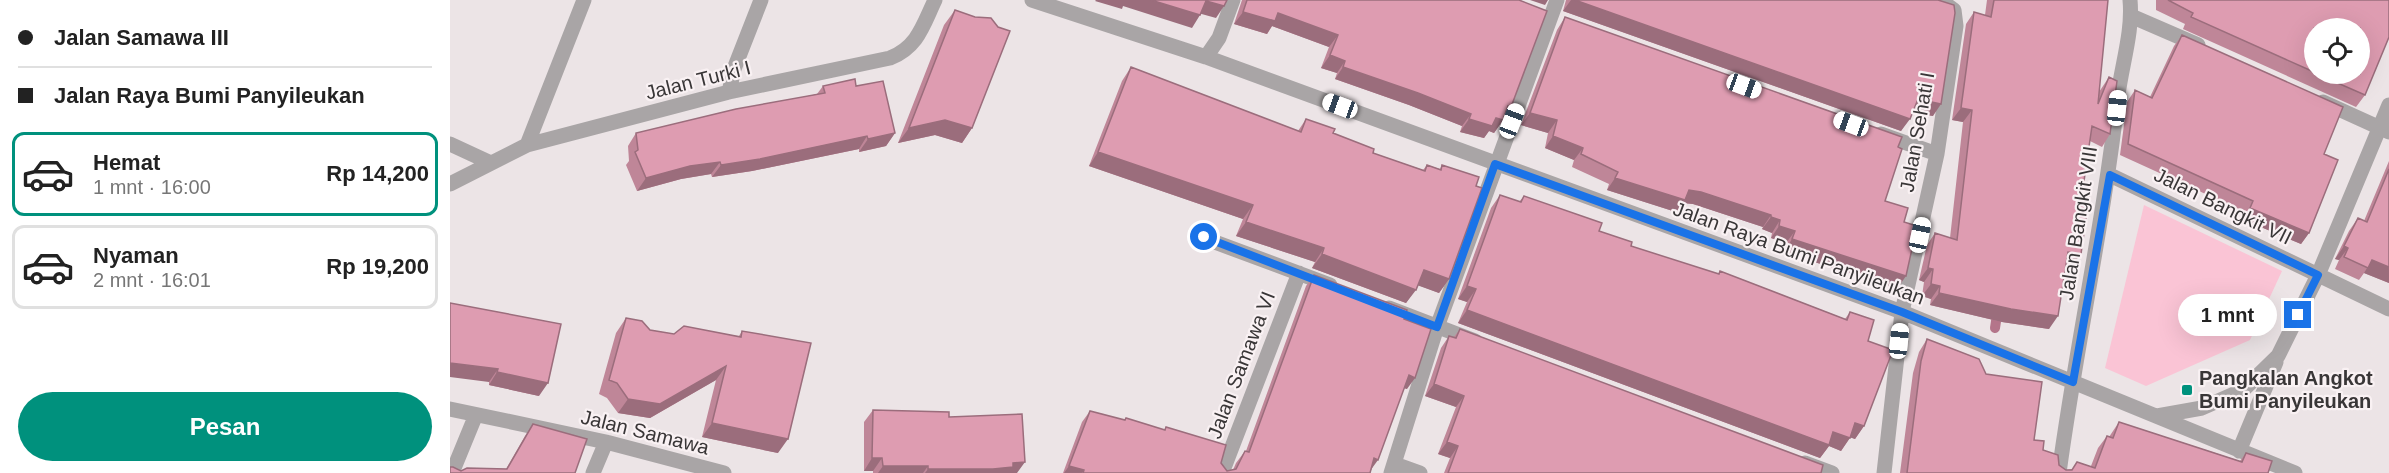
<!DOCTYPE html>
<html lang="id">
<head>
<meta charset="utf-8">
<style>
  :root { --surface:#fff; --page:#f6f6f6; --text:#222; --muted:#767676; --line:#e0e0e0; --accent:#00917d }
  body { margin:0; font-family:Helvetica,sans-serif; background:var(--page); color:var(--text); height:100vh; display:flex; flex-direction:column; font-size:22px; white-space:nowrap }
  * { box-sizing:border-box; margin:0 }
  p { font-size:20px; color:var(--muted) }
  .icon { flex:none; width:33px; height:33px; fill:none; stroke:currentColor; stroke-width:2; stroke-linecap:round; stroke-linejoin:round }
  .map { position:relative; flex:1; overflow:hidden }
  .side { display:flex; flex-direction:column; background:var(--surface); width:450px }
  .side>* { flex:none }
  .top-card { display:grid; align-content:center; height:132px; padding:0 18px; background:var(--surface) }
  .tools { position:absolute; left:1854px; top:18px; display:grid; gap:12px }
  .tools a { display:grid; place-items:center; width:66px; height:66px; border-radius:50%; background:var(--surface); box-shadow:0 6px 24px #0002; font-size:30px }
  .end { position:absolute; width:27px; height:27px; margin:-14px; border:8px solid #1a73e8; background:#fff; box-shadow:0 0 0 3px #fff }
  .from { border-radius:50% }
  .bubble { position:absolute; height:42px; border-radius:21px; background:var(--surface); box-shadow:0 6px 24px #0002; font-size:20px; font-weight:700; line-height:42px; text-align:center }
  .car { position:absolute; width:18px; height:36px; margin:-18px -9px; border-radius:8px; box-shadow:0 0 4px 2px #0007; background:linear-gradient(#fff 24%,#345 0 40%,#fff 0 76%,#345 0 86%,#fff 0) }
  .top-card b { display:flex; align-items:center; gap:21px; height:57px; font-size:22px }
  .top-card b+b { border-top:2px solid var(--line) }
  .top-card i { width:15px; height:15px; background:var(--text) }
  ul { padding:0; list-style:none }
  li { display:flex; align-items:center; gap:18px; height:84px; margin:0 12px 9px; padding:0 6px; border:3px solid var(--line); border-radius:12px }
  li div { flex:1 }
  li b { display:block; font-size:22px }
  li em { font-style:normal; font-weight:700 }
  li.on { border-color:var(--accent) }
  li>.icon { width:54px; height:54px; stroke-width:1.5 }
  .primary-button { display:flex; gap:12px; margin-top:auto; padding:12px 18px }
  .primary-button a { flex:1; height:69px; border-radius:36px; background:var(--accent); color:#fff; font-size:24px; font-weight:700; line-height:69px; text-align:center }
  main { display:flex; flex:1; min-height:0 }
  .map>svg:first-child { display:block }
</style>
</head>
<body>
<main>
<section class="side">
<div class="top-card">
<b><i class="from"></i>Jalan Samawa III</b>
<b><i></i>Jalan Raya Bumi Panyileukan</b>
</div>
<ul>
<li class="on"><svg class="icon" aria-label="car" viewBox="0 0 24 24"><path d="M5 17H2v-5l4-1 3-4h7l3 4 3 1v5h-3M9 17h6M6 11h13"/><circle cx="7" cy="17" r="2"/><circle cx="17" cy="17" r="2"/></svg><div><b>Hemat</b><p>1 mnt · 16:00</p></div><em>Rp 14,200</em></li>
<li><svg class="icon" aria-label="car" viewBox="0 0 24 24"><path d="M5 17H2v-5l4-1 3-4h7l3 4 3 1v5h-3M9 17h6M6 11h13"/><circle cx="7" cy="17" r="2"/><circle cx="17" cy="17" r="2"/></svg><div><b>Nyaman</b><p>2 mnt · 16:01</p></div><em>Rp 19,200</em></li>
</ul>
<div class="primary-button"><a>Pesan</a></div>
</section>
<div class="map">
<svg width="1939" height="473" viewBox="0 0 1939 473">
  <rect width="100%" height="100%" fill="#ece4e6"/>
  <path fill="#fac4d5" d="M1694 205 1832 271 1800 340 1696 386 1655 368Z"/>
  <g fill="none" stroke-linecap="round" stroke-linejoin="round">
    <path stroke="#b4758a" stroke-width="10" d="M1545 328 1548 308"/>
    <path stroke="#a9a5a6" stroke-width="15" d="M582 0 756 57 1452 312 1845 473
      M1681 16 1748 45
      M756 57 769 38 783 0
      M279 92 284 69 311 0
      M1873 102 1939 132
      M1431 134 1487 154
      M0 144 41 163
      M77 145 134 0
      M1660 175 1939 309
      M0 184 77 145 279 92 440 58C468 47 473 25 485 0
      M754 238 880 285
      M939 308 1025 341
      M0 409 156 442 274 473
      M1707 416 1752 408 1793 390 1828 356 1868 275 1939 105
      M1789 451 1826 362
      M1355 463 1382 473
      M945 464 970 473
      M2 473 25 417
      M143 473 156 442
      M772 473 849 273
      M941 473 987 327 1107 0
      M1434 473 1452 312 1487 154 1506 26 1504 10 1490 0
      M1609 473C1626 346 1654 222 1668 95 1672 64 1683 31 1680 0"/>
  </g>
  <path fill="#bf8698" fill-rule="evenodd" d="M792 0H1069L1053 120 1044 133 1039 131 1034 138 1010 132 1012 126 959 105 885 79 887 73 871 68 879 47 822 26 817 34 784 24Z
    M1116 0H1488L1483 116 1462 112 1451 131 1113 11Z
    M1537 0H1658L1649 92 1659 77 1660 134 1652 147 1640 141 1622 266 1616 265 1599 329 1552 322 1480 305 1481 299 1472 296 1474 282 1469 280 1477 245 1485 233 1500 238 1513 122 1502 120 1516 24 1524 12 1535 15Z
    M1706 0H1939L1915 95 1906 107 1733 29 1735 24 1706 10ZM1864 28 1910 74H1864Z
    M505 10 522 128 512 143 485 135 448 143 494 25Z
    M1115 17 1448 147 1435 201 1454 222 1447 289 1334 252 1336 243 1321 238 1322 233 1312 229 1313 227 1243 204 1233 203 1226 212 1157 190 1159 184 1122 167 1124 160 1095 148 1098 133 1071 125 1107 30Z
    M1732 35 1874 154 1859 233 1851 244 1792 219 1795 212 1670 155 1677 102 1685 90 1700 97 1724 46Z
    M681 67 848 131 856 119 923 153 973 170 977 165 990 169 992 165 999 279 989 293 968 285 956 303 862 268 865 262 786 236 793 219 639 166 672 81Z
    M373 86H406L445 133 436 146 409 152V149L302 171 262 177 261 174 231 179 187 191 176 165 179 161 178 146 186 133 367 94Z
    M1939 161V283L1914 273 1909 280 1885 269 1889 260 1885 259 1899 231 1908 218 1914 221Z
    M1050 195 1069 202 1074 196 1181 246 1268 274 1270 271 1395 319 1400 312 1418 341 1414 426 1405 439 1400 437 1391 451 1379 446 1370 458 1008 323 1017 302 1008 299 1041 208Z
    M864 275 954 319 957 389 954 388 920 473H613L632 422 640 411 674 420 676 418 714 430 716 427 771 463 777 471 783 470 786 463 795 451H796L856 286Z
    M0 303 89 396 39 385V382Z
    M176 318 200 330 224 334 289 336 292 331 328 453 252 437 266 380 200 418 168 413 157 398 149 394 166 333Z
    M1010 329 1371 473H994L1000 458 988 454 1006 407 975 396 991 348 999 336 1004 337Z
    M1477 339 1536 374 1593 450 1616 470 1641 466 1648 448 1657 436 1659 437 1669 422 1790 461 1796 453 1818 473H1450L1463 373 1469 352Z
    M423 410 499 417 567 473H423V471H414V422Z
    M83 424 125 473 11 471 56 469 75 436Z"/>
  <path fill="#9b6d7c" d="M646 0H701L750 15 742 28 673 6 672 9 645 1Z
    M1080 0H1098L1095 5Z
    M1121 0H1125L1460 119 1451 131 1113 11Z
    M756 1 774 6 766 18 748 13Z
    M793 12 828 13 888 35 879 47 822 26 817 34 784 24Z
    M880 55 895 61 887 73 871 68Z
    M893 67 968 93 1021 114 1012 126 959 105 885 79Z
    M1468 99 1491 104 1483 116 1459 112Z
    M1058 106 1061 107 1053 120Z
    M1511 108 1522 110 1513 122 1502 120Z
    M1080 113 1107 120 1098 133 1071 125Z
    M1046 118 1053 120 1044 133 1039 131 1034 138 1010 132 1019 119Z
    M495 120 522 128 512 143 485 135 448 143 459 128Z
    M445 133 436 146 409 152 418 139Z
    M417 136 409 149 302 171 262 177 271 165Z
    M1103 136 1133 148 1124 160 1095 148Z
    M648 152 803 205 793 219 639 166Z
    M270 162 261 174 231 179 187 191 196 178 240 166Z
    M1165 178 1251 192 1321 215 1313 227 1243 204 1233 203 1226 212 1157 190Z
    M1800 208 1859 233 1851 244 1792 219Z
    M1321 217 1330 220 1322 233 1312 229Z
    M796 222 874 248 865 262 786 236Z
    M1329 226 1345 231 1336 243 1321 238Z
    M1342 239 1456 276 1447 289 1334 252Z
    M1894 246 1898 248 1889 260 1885 259Z
    M1618 252 1631 254 1622 266 1609 265Z
    M872 254 966 290 956 303 862 268Z
    M1922 260 1939 267V283L1914 273Z
    M1478 268 1483 269 1474 282 1469 280Z
    M974 270 999 279 989 293 964 284Z
    M1481 284 1490 286 1481 299 1472 296Z
    M1017 286 1026 289 1017 302 1008 299Z
    M1489 293 1608 316 1599 329 1552 322 1480 305Z
    M1017 310 1383 432 1400 438 1391 451 1379 446 1370 458 1008 323Z
    M0 363 48 369 39 382 0 377Z
    M276 366 266 380 200 418 168 413 178 399Z
    M47 372 98 383 89 396 39 385Z
    M959 375 965 378 957 389 951 387Z
    M984 384 1014 396 1006 407 975 396Z
    M262 423 338 439 328 453 252 437Z
    M1405 423 1414 426 1405 439 1396 436Z
    M997 442 1008 446 1000 458 988 454Z
    M422 458H432L423 471H414Z
    M924 458 928 460 920 471Z
    M575 462 567 473H475L478 469Z
    M433 466H478L473 473H428Z
    M619 466 634 470 632 473H614Z"/>
  <path fill="#de9cb1" stroke="#9b6d7c" stroke-width="1.5" d="M701 0H777L774 6 756 1 750 15Z
    M797 0H1069L1097 11 1061 107 1058 106 1053 120 1046 118 1042 126 1019 119 1021 114 968 93 893 67 895 61 880 55 888 35 828 13 825 21 793 12Z
    M1125 0H1488L1504 5 1505 13 1491 104 1468 99 1460 119Z
    M1544 0H1658L1648 104 1659 77 1667 81 1660 134 1642 126 1632 195 1639 197 1631 254 1618 252 1608 316 1561 309 1489 293 1490 286 1481 284 1483 269 1478 268 1485 233 1507 240 1522 110 1511 108 1524 12 1541 17Z
    M1718 0H1939V37L1915 95 1867 74H1910V28H1864V72L1741 17 1743 13Z
    M505 10 525 17 541 18 548 27 560 31 522 128 495 120 459 128Z
    M1115 17 1452 137 1448 147 1452 149 1435 201 1458 208 1454 222 1467 226 1456 276 1342 239 1345 231 1329 226 1330 220 1321 217V215L1251 192 1239 190 1235 200 1165 178 1168 172 1131 154 1133 148 1103 136 1107 120 1080 113Z
    M1732 35 1893 107 1874 154 1888 160 1859 233 1800 208 1803 201 1678 144 1685 90 1702 98Z
    M681 67 851 132 856 119 885 129 883 133 924 149 923 153 975 171 977 165 991 170 992 165 1029 177 1026 186 1032 188 999 279 974 270 966 290 872 254 874 248 796 222 803 205 648 152Z
    M405 79 406 86 433 81 445 133 418 139 417 136 310 159 271 165 270 162 240 166 196 178 185 152 188 150 186 133 286 109 375 93 373 86Z
    M1939 169V267L1922 260 1918 268 1894 257 1898 248 1894 246 1908 218 1917 222Z
    M1050 195 1071 202 1074 196 1152 223 1149 231 1182 242 1181 246 1269 274 1270 271 1397 320 1400 312 1424 320 1418 341 1443 350 1414 426 1405 423 1400 438 1383 432 1379 445 1017 310 1026 289 1017 286Z
    M864 275 957 310 954 319 981 329 965 378 959 375 928 460 924 458 920 473H633L634 470 619 466 640 411 675 420 676 418 715 430 716 427 776 445 771 463 777 471 786 469 795 451 799 452Z
    M0 303 111 324 98 383 47 372 48 369 0 363Z
    M176 318 192 321 200 330 224 334 234 326 291 337 292 331 361 343 338 439 262 423 276 366 210 404 178 399 167 383 159 380Z
    M1010 329 1373 465 1371 473H998L1008 446 997 442 1014 396 984 384 999 336 1006 338Z
    M1477 339 1529 359 1536 374 1592 382 1584 440 1594 441 1593 450 1608 455 1609 465 1616 470H1622L1627 462 1645 468 1657 436 1663 438 1669 422 1792 462 1796 453 1822 461 1818 473H1457L1471 361Z
    M423 410 499 412V417L572 414 575 462 563 463V467L543 469H478V466H433L432 458H422Z
    M83 424 137 439 125 473H0V467H3L11 471 17 468 57 469Z"/>
  <g fill="none" stroke-linecap="round" stroke-linejoin="round">
    <path stroke="#1a73e8" stroke-width="8" d="M754 237 987 327 1045 164 1452 312 1623 382 1660 175 1868 275 1848 315"/>
  </g>
  <rect fill="#00917d" stroke="#f9f1f3" stroke-width="2" x="1731" y="384" width="12" height="12" rx="3"/>
  <g text-anchor="middle" stroke-width="4.5" stroke-linejoin="round" paint-order="stroke">
    <g font-size="20" fill="#393637" stroke="#f9f1f3">
      <text transform="translate(248 80) rotate(-14)" y="7">Jalan Turki I</text>
      <text transform="translate(1467 132) rotate(-80)" y="7">Jalan Sehati I</text>
      <text transform="translate(1773 206) rotate(26)" y="7">Jalan Bangkit VII</text>
      <text transform="translate(1628 223) rotate(-81)" y="7">Jalan Bangkit VIII</text>
      <text transform="translate(1349 253) rotate(20)" y="7">Jalan Raya Bumi Panyileukan</text>
      <text transform="translate(791 365) rotate(-69)" y="7">Jalan Samawa VI</text>
      <text transform="translate(195 432) rotate(14)" y="7">Jalan Samawa</text>
    </g>
    <g font-size="20" font-weight="bold" fill="#393637" stroke="#f9f1f3" text-anchor="start">
      <text x="1749" y="385">Pangkalan Angkot<tspan x="1749" dy="23">Bumi Panyileukan</tspan></text>
    </g>
  </g>
</svg>
<div class="tools">
<a><svg class="icon" aria-label="locate" viewBox="0 0 24 24"><circle cx="12" cy="12" r="6"/><path d="M12 2v4M12 18v4M2 12h4M18 12h4"/></svg></a>
</div>
<i class="end from" style="left:754px;top:237px"></i>
<i class="end" style="left:1848px;top:315px"></i>
<div class="bubble" style="left:1728px;top:294px;width:99px">1 mnt</div>
<i class="car" style="left:1294px;top:86px;rotate:110deg"></i>
<i class="car" style="left:890px;top:106px;rotate:290deg"></i>
<i class="car" style="left:1667px;top:108px;rotate:6deg"></i>
<i class="car" style="left:1062px;top:121px;rotate:21deg"></i>
<i class="car" style="left:1401px;top:124px;rotate:290deg"></i>
<i class="car" style="left:1470px;top:235px;rotate:12deg"></i>
<i class="car" style="left:1449px;top:341px;rotate:6deg"></i>
</div>
</main>
</body>
</html>
